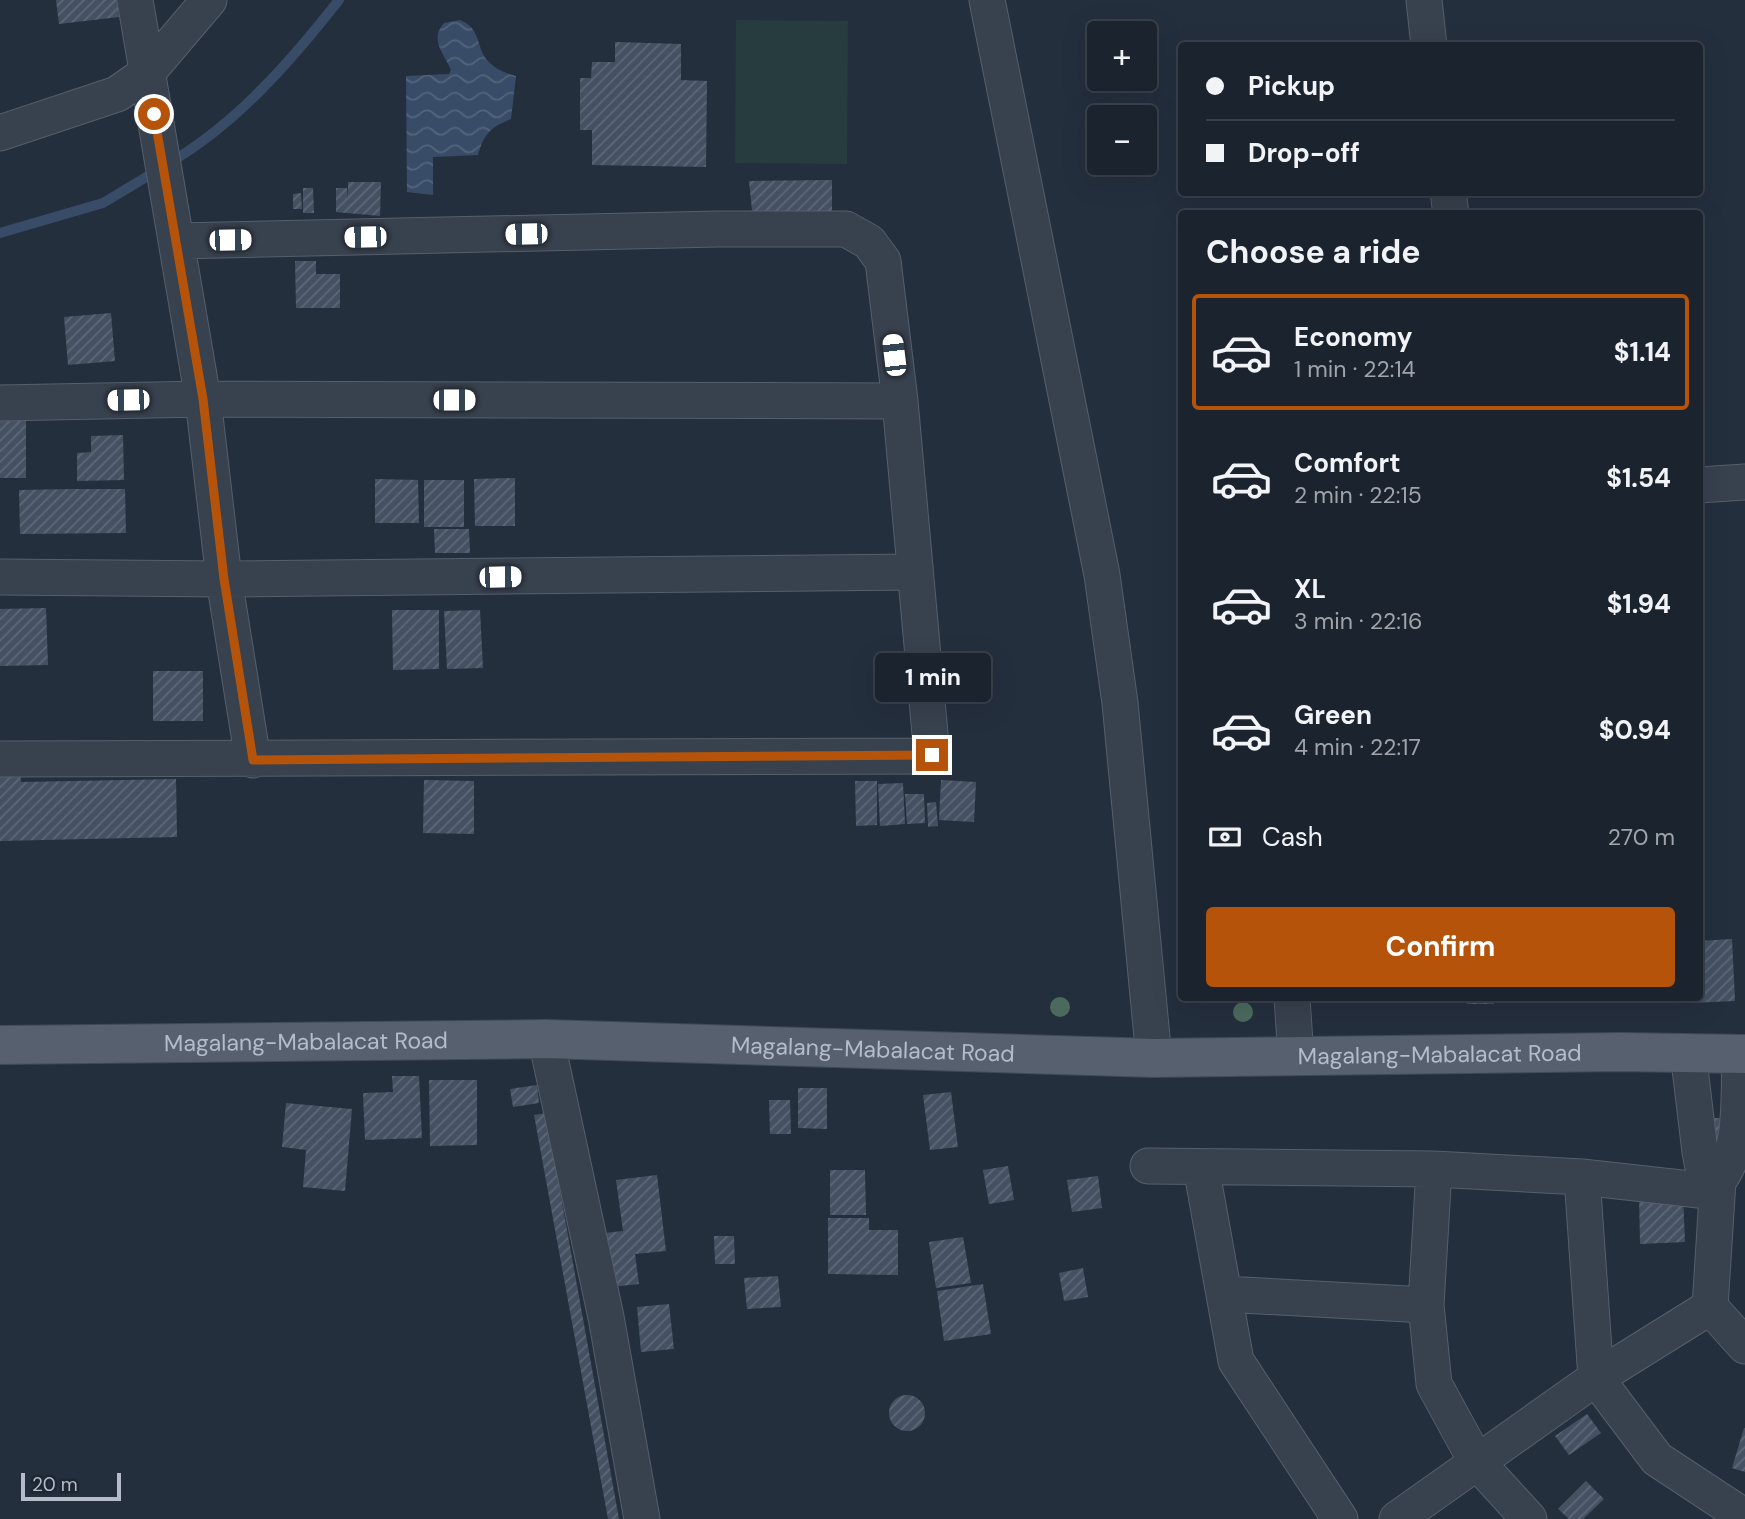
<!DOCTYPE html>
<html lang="en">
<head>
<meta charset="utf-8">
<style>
  :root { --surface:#1b232e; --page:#282f3a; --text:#f1f3f6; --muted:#a0a4aa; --line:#39404a; --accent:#b45309 }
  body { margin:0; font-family:"DM Sans",sans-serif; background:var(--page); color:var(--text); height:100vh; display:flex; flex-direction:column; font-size:26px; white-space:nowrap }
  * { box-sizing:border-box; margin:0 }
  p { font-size:23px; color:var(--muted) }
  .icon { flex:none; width:38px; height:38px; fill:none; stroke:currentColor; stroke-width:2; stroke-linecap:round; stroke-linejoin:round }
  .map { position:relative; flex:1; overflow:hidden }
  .sheet { position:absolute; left:1178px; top:210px; width:525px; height:791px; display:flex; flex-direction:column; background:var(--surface); border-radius:7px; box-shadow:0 7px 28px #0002,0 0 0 2px var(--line) }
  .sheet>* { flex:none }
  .guide { position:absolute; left:1178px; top:42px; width:525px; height:154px; border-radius:7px; box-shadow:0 7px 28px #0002,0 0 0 2px var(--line); display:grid; align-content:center; height:154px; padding:0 28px; background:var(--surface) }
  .controls { position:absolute; left:1087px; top:21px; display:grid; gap:14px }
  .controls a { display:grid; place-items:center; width:70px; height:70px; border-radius:7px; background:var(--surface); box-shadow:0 7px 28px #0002,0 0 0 2px var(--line); font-size:35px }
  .scale { position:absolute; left:21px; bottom:18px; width:100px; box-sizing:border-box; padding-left:7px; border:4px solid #b4bcc9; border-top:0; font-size:19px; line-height:24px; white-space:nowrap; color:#b4bcc9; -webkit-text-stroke:5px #1d2633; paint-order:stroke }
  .end { position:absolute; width:32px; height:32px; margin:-16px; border:9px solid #b45309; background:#fff; box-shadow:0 0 0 4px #fff }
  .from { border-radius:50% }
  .bubble { position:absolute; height:49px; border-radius:7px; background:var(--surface); box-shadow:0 7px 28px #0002,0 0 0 2px var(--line); font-size:23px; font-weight:700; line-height:49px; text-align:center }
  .car { position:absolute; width:21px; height:42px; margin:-21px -10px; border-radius:9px; box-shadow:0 0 5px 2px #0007; background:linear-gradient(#fff 24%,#345 0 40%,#fff 0 76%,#345 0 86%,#fff 0) }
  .guide b { display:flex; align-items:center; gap:24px; height:66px; font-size:26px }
  .guide b+b { border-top:2px solid var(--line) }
  .guide i { width:18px; height:18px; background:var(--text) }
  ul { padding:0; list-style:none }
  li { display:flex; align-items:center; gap:21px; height:116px; margin:0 14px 10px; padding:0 14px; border:4px solid transparent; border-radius:7px }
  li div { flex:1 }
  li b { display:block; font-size:26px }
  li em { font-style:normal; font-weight:700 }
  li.on { border-color:var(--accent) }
  li>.icon { width:63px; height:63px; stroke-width:1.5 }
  h2 { padding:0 28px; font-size:32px; line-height:84px }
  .pay { display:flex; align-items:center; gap:18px; height:77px; padding:0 28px; font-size:26px }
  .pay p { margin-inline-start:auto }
  .cta { display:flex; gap:14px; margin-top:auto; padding:14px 28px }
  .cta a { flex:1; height:80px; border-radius:7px; background:var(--accent); color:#fff; font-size:28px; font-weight:700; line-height:80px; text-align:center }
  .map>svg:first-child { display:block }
</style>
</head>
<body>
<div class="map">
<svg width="1745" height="1519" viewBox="0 0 1745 1519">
  <defs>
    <pattern id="water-waves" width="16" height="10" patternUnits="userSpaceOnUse" patternTransform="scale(1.75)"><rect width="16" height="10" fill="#394c67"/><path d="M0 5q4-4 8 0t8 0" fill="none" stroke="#53647b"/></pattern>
    <pattern id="building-hatch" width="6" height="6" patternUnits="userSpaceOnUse" patternTransform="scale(1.75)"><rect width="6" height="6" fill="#455162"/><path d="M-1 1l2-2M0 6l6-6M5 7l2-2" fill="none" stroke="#5d6877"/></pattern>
  </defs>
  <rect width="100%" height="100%" fill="#242f3e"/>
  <path fill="#263c3f" d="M736 20 848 21 847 164 735 163Z"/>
  <path fill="url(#water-waves)" d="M460 20C491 33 465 62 516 76L511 119C491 127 484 133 478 155L433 157V195L407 192 406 76 449 74 451 70C444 53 429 40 444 23Z"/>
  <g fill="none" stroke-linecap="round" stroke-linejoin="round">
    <path stroke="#394c67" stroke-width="10" d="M171 162C238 122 291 61 339 0
      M0 233 103 203 158 170"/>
  </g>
  <path fill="url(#building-hatch)" d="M56 0H117L119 17 59 24Z
    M615 42 681 44V80L707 81 706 167 592 165V130H580V78H591L592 62H615Z
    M832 180V219L753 220 749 181Z
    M348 182H381L380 216 336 212V188H347L348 198Z
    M303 188H313L314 213H303Z
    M301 193 302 209H293V194Z
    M295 261H316V274H340V308H296Z
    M111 313 115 361 68 365 64 317Z
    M0 414H26V478H0Z
    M123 435 124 480 77 481V453L91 452V436Z
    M515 478V526H475L474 479Z
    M375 479 418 480 419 523H375Z
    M424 480H464V527H424Z
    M73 489H125L126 533 20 534 19 490Z
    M434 529H469L470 553H435Z
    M46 608 48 665 0 666V609Z
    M392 610H439V669L393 670Z
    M480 610 483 668 447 669 444 611Z
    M153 671H203V721H153Z
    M20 773 21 782 176 779 177 837 0 841V774Z
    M424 780 474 781V834L423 833Z
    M941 780 976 782 974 822 939 820Z
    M855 781H877V825L856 826Z
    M903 783 905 824 880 826 878 784Z
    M905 794H924L925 823 907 824Z
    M936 802 938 826 928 827 927 803Z
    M1732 939 1735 1001 1691 1003V998H1699V941Z
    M1467 998H1494V1004H1467Z
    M1648 998H1683V1000L1648 1001Z
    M392 1076H419L422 1138 365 1140 363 1093 393 1092Z
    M429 1080H477V1145L430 1146Z
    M537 1085 539 1103 513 1107 510 1089Z
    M798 1088H827V1129L798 1128Z
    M951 1092 958 1147 930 1150 923 1095Z
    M769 1100H790L791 1134H770Z
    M286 1103 352 1109 345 1191 303 1187 306 1150 282 1147Z
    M546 1113 619 1519H608L534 1115Z
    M1714 1118H1727L1728 1145H1714Z
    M1008 1166 1014 1200 989 1204 983 1170Z
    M830 1170H865L866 1215H830Z
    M657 1175 666 1251 635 1254 639 1284 611 1287 604 1233 623 1231 616 1180Z
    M1098 1176 1102 1208 1072 1212 1067 1180Z
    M1683 1195 1685 1242 1640 1244 1639 1196Z
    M828 1218H869V1230H898V1275L828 1274Z
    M714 1236H734L735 1264H715Z
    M963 1237 971 1283 936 1288 929 1242Z
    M1083 1268 1088 1297 1064 1301 1059 1273Z
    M778 1276 781 1307 747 1309 744 1278Z
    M983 1284 991 1334 944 1341 937 1291Z
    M669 1304 674 1349 641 1352 637 1307Z
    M889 1413a18 18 0 1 1 36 0a18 18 0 1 1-36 0Z
    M1587 1414 1601 1433 1569 1455 1555 1436Z
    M1744 1428H1745V1472L1732 1468Z
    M1586 1481 1604 1499 1583 1519H1569L1558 1509Z"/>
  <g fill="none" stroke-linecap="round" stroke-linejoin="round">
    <g stroke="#565f6c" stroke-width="37">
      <path id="minor" d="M135 0 203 399 224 579 253 760
        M987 0 1102 575 1120 703 1154 1058
        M1424 0 1429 46
        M0 133 117 94 147 73 209 0
        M1448 192 1451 214
        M0 403 203 399 900 401
        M1699 485 1745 482
        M0 577 224 579 915 572
        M0 759 932 756 900 401 883 261 869 242 846 229H718L176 241
        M1292 998 1296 1057
        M546 1039 606 1317 642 1519
        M1688 1052 1700 1152 1703 1167 1718 1181
        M1148 1166 1434 1169 1582 1177 1717 1192
        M1201 1167 1236 1361 1340 1519
        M1434 1169 1426 1305 1434 1384 1476 1461 1529 1519
        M1582 1177 1596 1378 1657 1459 1745 1517
        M1224 1294 1426 1305
        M1710 1307 1745 1346
        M1397 1519 1596 1378 1710 1307 1718 1181C1744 1149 1738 1094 1740 1054"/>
    </g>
    <g stroke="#414a57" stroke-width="40">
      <g id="major">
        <path id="s1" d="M0 1045 546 1039 1154 1058 1621 1052 1745 1054"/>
      </g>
    </g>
    <use href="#minor" stroke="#38414e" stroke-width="35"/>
    <use href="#major" stroke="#56606e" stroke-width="38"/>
  </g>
  <g fill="#4b6a5d">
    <circle cx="1060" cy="1007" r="10"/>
    <circle cx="1243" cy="1012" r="10"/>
  </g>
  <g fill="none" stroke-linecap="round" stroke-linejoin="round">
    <path stroke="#b45309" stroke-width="9" d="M154 114 203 399 224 579 253 760 932 755"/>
  </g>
  <g text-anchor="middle" stroke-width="5" stroke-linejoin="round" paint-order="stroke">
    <g font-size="23" fill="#b4bcc9" stroke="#1d2633">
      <text dy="8" stroke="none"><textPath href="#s1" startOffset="306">Magalang-Mabalacat Road</textPath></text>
      <text dy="8" stroke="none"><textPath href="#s1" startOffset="873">Magalang-Mabalacat Road</textPath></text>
      <text dy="8" stroke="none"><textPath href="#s1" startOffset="1440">Magalang-Mabalacat Road</textPath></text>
    </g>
  </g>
</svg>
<div class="controls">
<a>+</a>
<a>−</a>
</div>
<div class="scale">20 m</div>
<i class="end from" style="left:154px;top:114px"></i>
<i class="end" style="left:932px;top:755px"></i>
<div class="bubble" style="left:875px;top:653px;width:116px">1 min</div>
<i class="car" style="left:526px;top:234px;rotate:269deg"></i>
<i class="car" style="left:365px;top:237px;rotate:269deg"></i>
<i class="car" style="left:230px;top:240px;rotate:89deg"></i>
<i class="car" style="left:894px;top:355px;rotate:353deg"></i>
<i class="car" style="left:128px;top:400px;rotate:269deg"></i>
<i class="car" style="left:454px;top:400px;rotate:90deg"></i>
<i class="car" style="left:500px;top:577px;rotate:89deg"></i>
<div class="guide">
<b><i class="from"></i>Pickup</b>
<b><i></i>Drop-off</b>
</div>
<section class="sheet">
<h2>Choose a ride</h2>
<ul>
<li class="on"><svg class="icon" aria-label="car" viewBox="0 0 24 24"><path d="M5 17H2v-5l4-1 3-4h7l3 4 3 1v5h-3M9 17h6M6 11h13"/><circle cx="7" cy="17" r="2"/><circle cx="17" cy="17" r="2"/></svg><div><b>Economy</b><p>1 min · 22:14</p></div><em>$1.14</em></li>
<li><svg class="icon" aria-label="car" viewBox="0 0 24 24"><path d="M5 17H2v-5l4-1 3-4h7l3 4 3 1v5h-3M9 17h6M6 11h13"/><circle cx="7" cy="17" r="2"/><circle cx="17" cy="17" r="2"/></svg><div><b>Comfort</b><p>2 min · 22:15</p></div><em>$1.54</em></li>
<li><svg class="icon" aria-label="car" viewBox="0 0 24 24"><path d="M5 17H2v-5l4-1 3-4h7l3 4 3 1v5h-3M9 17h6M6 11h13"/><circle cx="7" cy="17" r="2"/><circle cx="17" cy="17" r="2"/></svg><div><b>XL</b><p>3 min · 22:16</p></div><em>$1.94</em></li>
<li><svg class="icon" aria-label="car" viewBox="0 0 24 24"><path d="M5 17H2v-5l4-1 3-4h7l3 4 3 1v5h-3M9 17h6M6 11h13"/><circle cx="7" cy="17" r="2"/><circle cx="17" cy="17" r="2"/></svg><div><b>Green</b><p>4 min · 22:17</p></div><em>$0.94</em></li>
</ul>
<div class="pay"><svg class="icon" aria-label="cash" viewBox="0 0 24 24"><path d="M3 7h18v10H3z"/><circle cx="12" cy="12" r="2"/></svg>Cash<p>270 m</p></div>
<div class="cta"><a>Confirm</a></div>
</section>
</div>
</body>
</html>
